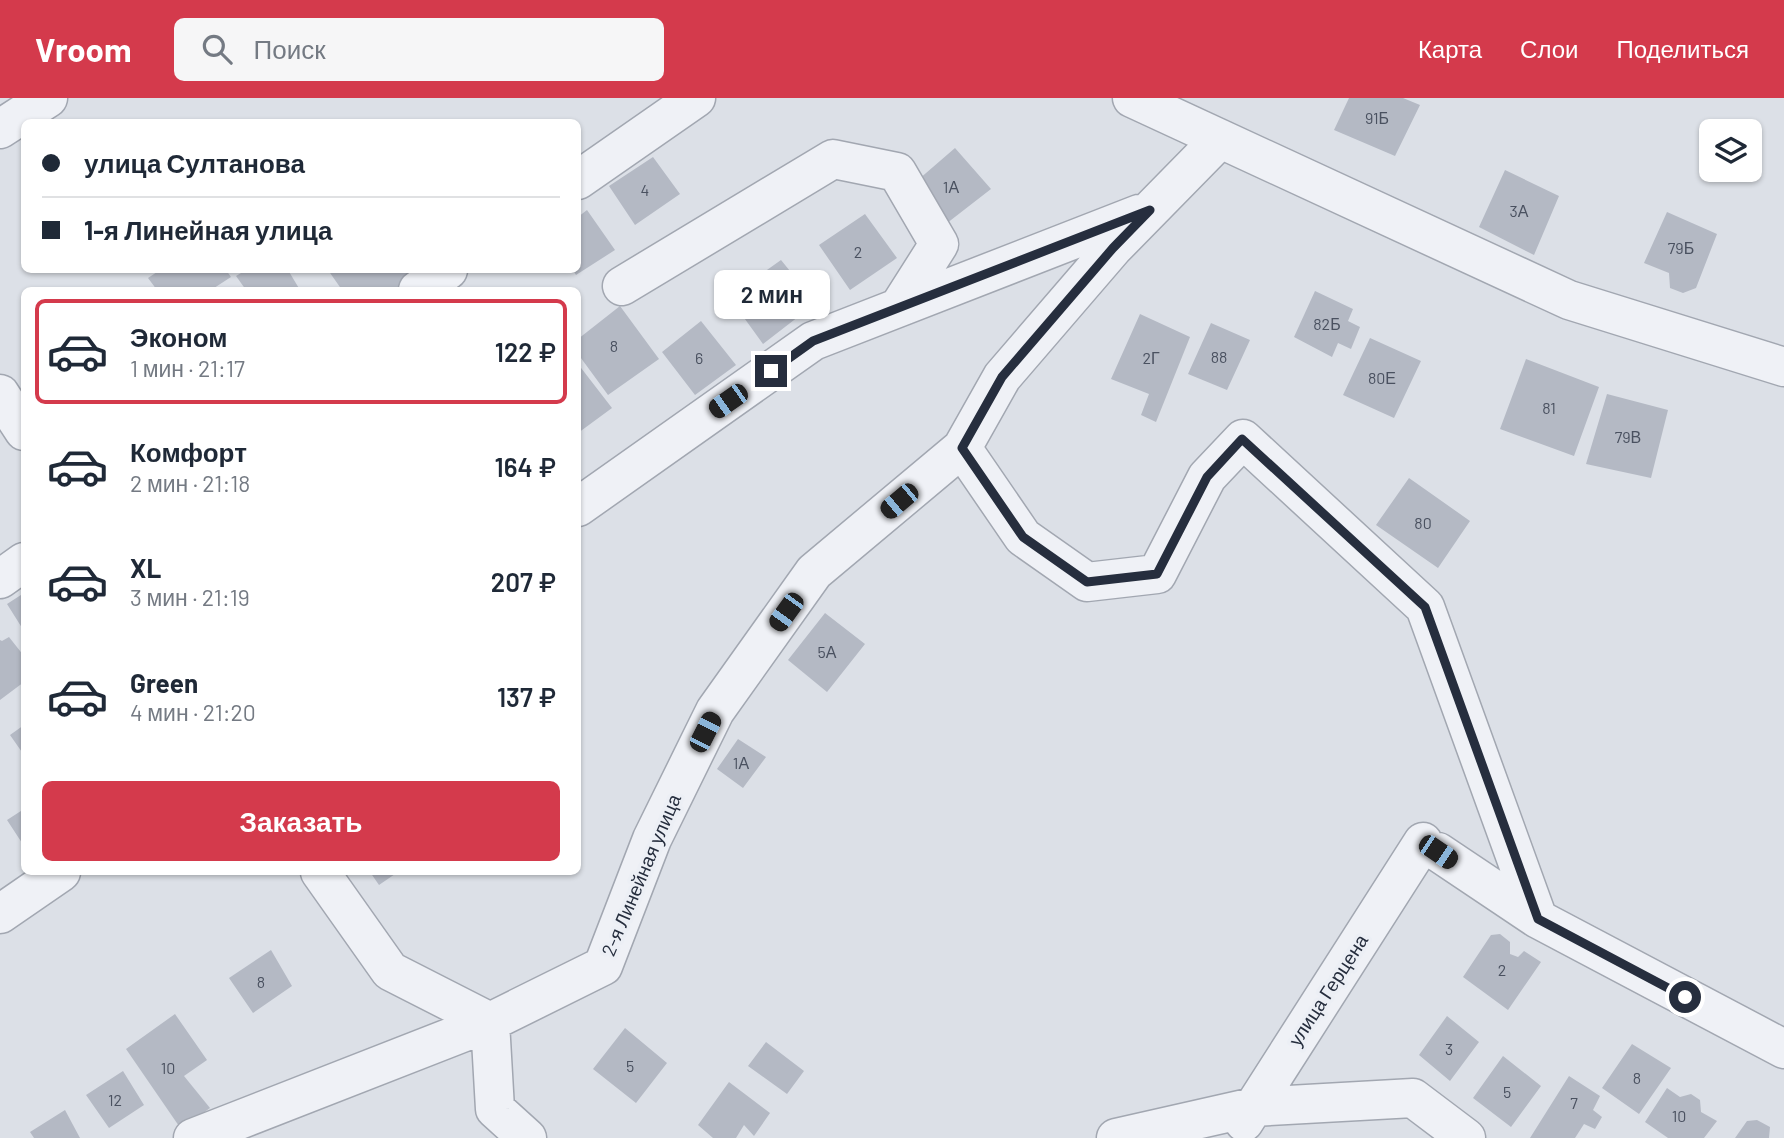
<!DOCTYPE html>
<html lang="ru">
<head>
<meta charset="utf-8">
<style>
  :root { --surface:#fff; --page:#f6f6f7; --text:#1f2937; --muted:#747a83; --line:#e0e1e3; --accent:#d43a4c }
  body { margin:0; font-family:Barlow,sans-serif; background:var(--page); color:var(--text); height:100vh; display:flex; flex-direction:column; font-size:26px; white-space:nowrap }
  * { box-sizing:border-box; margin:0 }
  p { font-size:23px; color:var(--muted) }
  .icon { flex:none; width:38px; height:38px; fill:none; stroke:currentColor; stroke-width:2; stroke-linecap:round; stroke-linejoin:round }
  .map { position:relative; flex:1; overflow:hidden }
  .panel { position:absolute; left:21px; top:189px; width:560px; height:588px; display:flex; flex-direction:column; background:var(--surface); border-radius:10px; box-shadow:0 2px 5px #0004 }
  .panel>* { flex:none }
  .banner { position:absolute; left:21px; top:21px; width:560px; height:154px; border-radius:10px; box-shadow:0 2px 5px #0004; display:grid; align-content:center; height:154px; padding:0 21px; background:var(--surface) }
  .tools { position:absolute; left:1699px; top:21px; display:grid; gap:14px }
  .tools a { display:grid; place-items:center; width:63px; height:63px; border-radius:10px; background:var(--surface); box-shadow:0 2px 5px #0004; font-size:35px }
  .end { position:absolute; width:32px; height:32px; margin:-16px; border:9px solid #262e3e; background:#fff; box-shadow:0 0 0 4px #fff }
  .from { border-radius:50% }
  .bubble { position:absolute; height:49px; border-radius:10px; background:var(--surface); box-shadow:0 2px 5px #0004; font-size:23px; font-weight:600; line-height:49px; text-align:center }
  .car { position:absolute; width:21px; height:42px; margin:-21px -10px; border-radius:9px; box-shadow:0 0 5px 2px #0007; background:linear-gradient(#222 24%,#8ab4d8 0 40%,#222 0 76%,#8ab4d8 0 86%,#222 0) }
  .banner b { display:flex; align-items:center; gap:24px; height:66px; font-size:26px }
  .banner b+b { border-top:2px solid var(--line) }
  .banner i { width:18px; height:18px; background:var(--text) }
  ul { padding:12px 0 0; list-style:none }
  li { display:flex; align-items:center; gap:21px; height:105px; margin:0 14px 10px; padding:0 7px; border:4px solid transparent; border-radius:10px }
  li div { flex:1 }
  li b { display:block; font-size:26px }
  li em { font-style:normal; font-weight:600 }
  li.active { border-color:var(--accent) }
  li>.icon { width:63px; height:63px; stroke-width:1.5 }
  .cta { display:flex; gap:14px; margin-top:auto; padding:14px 21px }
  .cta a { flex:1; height:80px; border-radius:10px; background:var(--accent); color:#fff; font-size:28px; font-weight:600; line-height:80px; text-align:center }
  header { display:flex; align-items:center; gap:42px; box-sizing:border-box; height:98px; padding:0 35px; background:var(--accent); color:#fff }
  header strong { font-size:33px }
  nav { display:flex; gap:38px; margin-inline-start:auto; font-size:24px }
  .search { width:490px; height:63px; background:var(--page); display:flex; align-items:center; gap:18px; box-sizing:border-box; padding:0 24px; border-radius:10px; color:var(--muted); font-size:26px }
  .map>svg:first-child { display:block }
</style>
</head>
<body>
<header>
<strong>Vroom</strong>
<div class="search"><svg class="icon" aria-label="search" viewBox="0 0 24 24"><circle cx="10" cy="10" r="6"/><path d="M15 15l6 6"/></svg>Поиск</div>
<nav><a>Карта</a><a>Слои</a><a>Поделиться</a></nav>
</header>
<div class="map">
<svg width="1784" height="1040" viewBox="0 0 1784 1040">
  <rect width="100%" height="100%" fill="#dce0e7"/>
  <path fill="#b4b9c4" d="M1349 0H1403L1420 7 1395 58 1334 32Z
    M955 50 991 91 942 129 911 88Z
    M653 59 680 96 635 127 609 88Z
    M1505 72 1559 98 1534 157 1479 129Z
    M587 112 615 152 576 177 573 172H578V119Z
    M1667 114 1717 136 1696 190 1683 195 1670 190 1669 175 1644 165Z
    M865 116 897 160 850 192 819 147Z
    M781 162 816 205 763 246 729 199Z
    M160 172H226L231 179 211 192H157L148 180Z
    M246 172H288L300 192H246L236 178Z
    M328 172H425L404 192H342Z
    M1315 193 1353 211 1348 223 1360 229 1351 251 1338 245 1332 259 1294 239Z
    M620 208 659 261 608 297 578 256V241Z
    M1140 216 1190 239 1156 324 1141 317 1149 296 1111 281Z
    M701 223 736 267 695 297 662 254Z
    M1211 225 1250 242 1227 292 1188 276Z
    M1370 240 1421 263 1394 320 1343 297Z
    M1526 261 1599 289 1574 358 1500 331Z
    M578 266 612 310 578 335Z
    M1607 296 1668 312 1651 380 1586 366Z
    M1409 380 1470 423 1438 470 1376 427Z
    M24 495V533L7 506Z
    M825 515 865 546 827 594 788 562Z
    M9 539 24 558V584L0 602V542L2 543Z
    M24 627V657L10 637Z
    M738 641 766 659 743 690 717 671Z
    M24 711V748L7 722Z
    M370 774H398L379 787Z
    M1500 836 1510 844V856L1518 859 1524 853 1541 864 1508 912 1463 879 1491 837Z
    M271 852 292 888 253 915 229 880Z
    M175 916 207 962 184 978 210 1010 181 1031 126 951Z
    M1447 918 1479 944 1450 983 1419 957Z
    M625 930 667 965 636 1005 593 971Z
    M766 944 804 973 787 996 748 968Z
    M1632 946 1671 970 1639 1016 1602 990Z
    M1503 958 1541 988 1511 1029 1473 1000Z
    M123 973 144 1007 109 1030 86 997Z
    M1569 978 1600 998 1593 1012 1602 1019 1595 1031 1584 1026 1575 1040H1530Z
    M729 984 770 1015 754 1038 744 1027 736 1040H713L698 1027Z
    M1667 990 1680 999 1691 996 1700 1002 1701 1014 1717 1023 1704 1040H1668L1645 1024Z
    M65 1012 80 1040H34L30 1034Z
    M1757 1022 1770 1029 1769 1040H1735L1747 1023Z"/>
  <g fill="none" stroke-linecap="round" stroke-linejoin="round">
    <g stroke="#a2a7b1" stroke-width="41">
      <path id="minor" d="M1132 0 1569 202 1784 269
        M0 31 48 0
        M1220 41 1113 150 1002 279 962 350 1023 439 1087 484 1157 476 1207 379 1243 341 1425 509 1538 821
        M578 82 696 0
        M622 188 833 61 897 74 939 146 899 209
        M418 192 448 172
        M0 296 24 333
        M578 409 813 243 1139 116
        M0 481 24 464
        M1438 754 1538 821 1784 951
        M320 774 390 873 490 924 495 1011 527 1040
        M0 816 61 774
        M1244 1024 1423 744
        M193 1040 490 924 603 868 652 741 715 613 814 474 962 350
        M1116 1040 1253 1009 1413 1000 1466 1040"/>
    </g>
    <use href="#minor" stroke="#eff1f6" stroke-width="38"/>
  </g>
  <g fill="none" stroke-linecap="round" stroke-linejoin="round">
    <path stroke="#262e3e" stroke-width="9" d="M771 273 813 243 1150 112 1113 150 1002 279 962 350 1023 439 1087 484 1157 476 1207 379 1242 341 1425 509 1538 821 1685 899"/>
  </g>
  <g text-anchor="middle" stroke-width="7" stroke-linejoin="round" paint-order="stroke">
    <g font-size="16" fill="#4a5160">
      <text x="1377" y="26">91Б</text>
      <text x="951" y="95">1А</text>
      <text x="645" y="98">4</text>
      <text x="1519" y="119">3А</text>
      <text x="1681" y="156">79Б</text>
      <text x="858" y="160">2</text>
      <text x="1327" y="232">82Б</text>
      <text x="614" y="254">8</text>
      <text x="1219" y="265">88</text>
      <text x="699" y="266">6</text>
      <text x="1151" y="266">2Г</text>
      <text x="1382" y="286">80Е</text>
      <text x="1549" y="316">81</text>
      <text x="1628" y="345">79В</text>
      <text x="1423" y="431">80</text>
      <text x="827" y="560">5А</text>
      <text x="741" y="671">1А</text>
      <text x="1502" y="878">2</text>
      <text x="261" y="890">8</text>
      <text x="1449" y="957">3</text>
      <text x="630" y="974">5</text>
      <text x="168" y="976">10</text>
      <text x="1637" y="986">8</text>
      <text x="1507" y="1000">5</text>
      <text x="115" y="1008">12</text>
      <text x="1574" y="1011">7</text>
      <text x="1679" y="1024">10</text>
    </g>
    <g font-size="19" fill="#262e3e" stroke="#eceff5">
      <text transform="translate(641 777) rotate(-67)" y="7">2-я Линейная улица</text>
      <text transform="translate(1328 892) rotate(-57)" y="7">улица Герцена</text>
    </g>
  </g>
</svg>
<div class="tools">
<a><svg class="icon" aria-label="layers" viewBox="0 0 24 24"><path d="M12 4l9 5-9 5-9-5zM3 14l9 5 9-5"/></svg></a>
</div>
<i class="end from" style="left:1685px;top:899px"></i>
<i class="end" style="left:771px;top:273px"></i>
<div class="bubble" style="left:714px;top:172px;width:116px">2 мин</div>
<i class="car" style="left:728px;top:303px;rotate:235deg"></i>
<i class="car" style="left:899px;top:403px;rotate:230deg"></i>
<i class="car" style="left:786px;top:514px;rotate:216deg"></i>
<i class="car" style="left:705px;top:634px;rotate:27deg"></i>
<i class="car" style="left:1438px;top:754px;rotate:124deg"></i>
<div class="banner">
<b><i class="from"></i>улица Султанова</b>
<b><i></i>1-я Линейная улица</b>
</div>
<section class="panel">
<ul>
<li class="active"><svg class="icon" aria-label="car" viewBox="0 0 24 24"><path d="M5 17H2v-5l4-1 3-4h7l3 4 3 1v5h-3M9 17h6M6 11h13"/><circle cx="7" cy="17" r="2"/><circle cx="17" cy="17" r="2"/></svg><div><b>Эконом</b><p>1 мин · 21:17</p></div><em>122 ₽</em></li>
<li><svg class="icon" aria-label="car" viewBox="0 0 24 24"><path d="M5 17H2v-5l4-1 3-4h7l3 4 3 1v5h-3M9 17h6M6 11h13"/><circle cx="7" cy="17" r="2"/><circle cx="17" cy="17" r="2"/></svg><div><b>Комфорт</b><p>2 мин · 21:18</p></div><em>164 ₽</em></li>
<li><svg class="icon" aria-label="car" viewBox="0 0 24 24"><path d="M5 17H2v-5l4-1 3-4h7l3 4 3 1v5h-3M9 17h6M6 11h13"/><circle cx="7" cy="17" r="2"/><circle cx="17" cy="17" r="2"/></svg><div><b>XL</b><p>3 мин · 21:19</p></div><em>207 ₽</em></li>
<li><svg class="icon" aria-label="car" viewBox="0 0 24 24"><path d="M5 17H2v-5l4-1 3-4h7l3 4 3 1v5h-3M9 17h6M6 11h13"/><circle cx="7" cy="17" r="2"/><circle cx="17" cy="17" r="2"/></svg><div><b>Green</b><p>4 мин · 21:20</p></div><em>137 ₽</em></li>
</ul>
<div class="cta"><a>Заказать</a></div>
</section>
</div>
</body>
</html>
